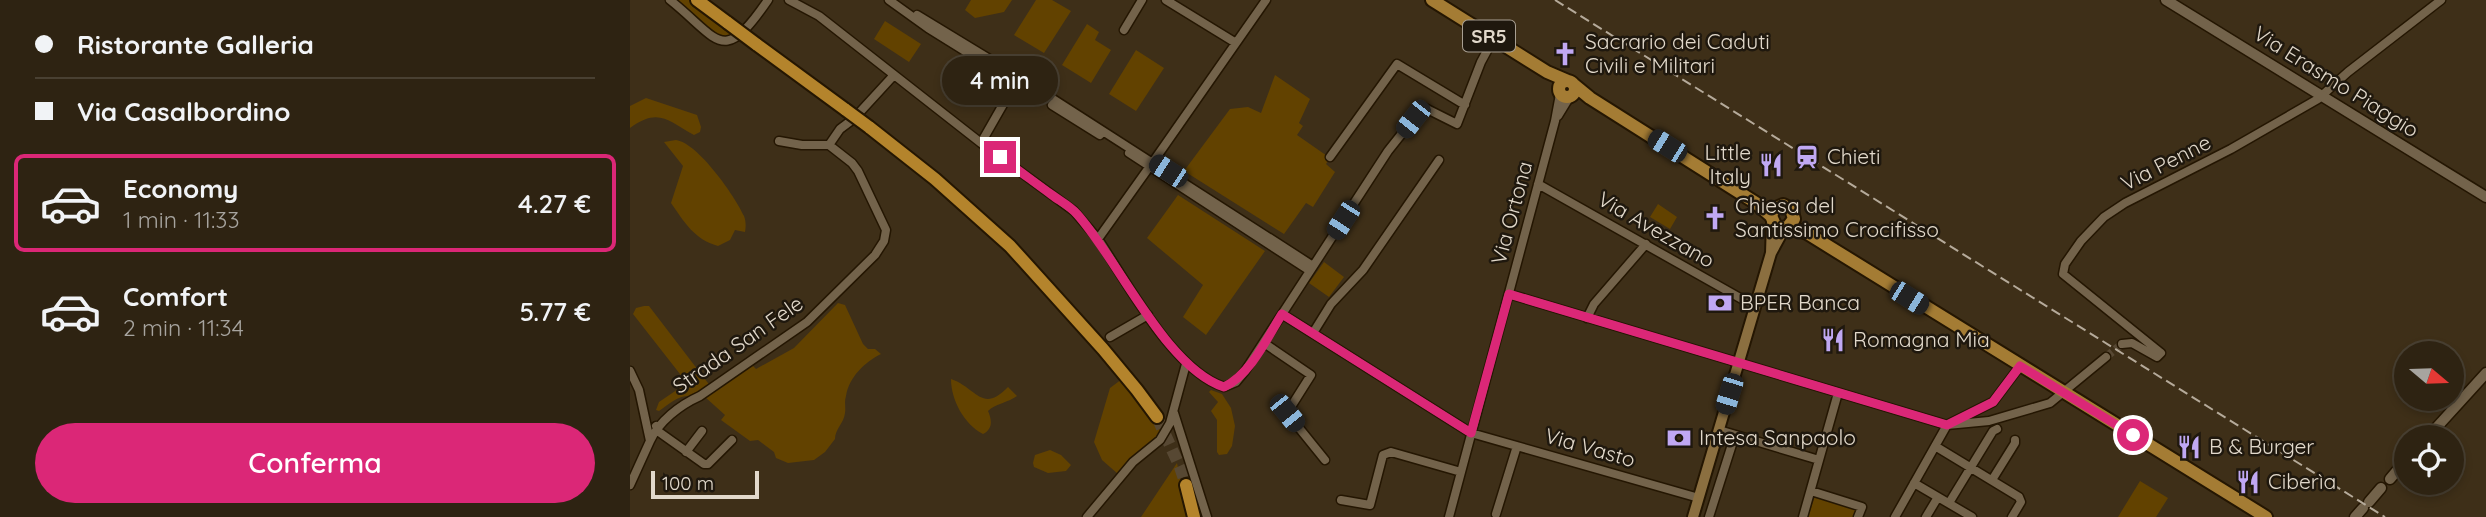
<!DOCTYPE html>
<html lang="it">
<head>
<meta charset="utf-8">
<style>
  :root { --surface:#2e2312; --page:#362b1b; --text:#f1f3f6; --muted:#a7a49f; --line:#494032; --accent:#db2777 }
  body { margin:0; font-family:Quicksand,sans-serif; background:var(--page); color:var(--text); height:100vh; display:flex; flex-direction:column; font-size:26px; white-space:nowrap }
  * { box-sizing:border-box; margin:0 }
  p { font-size:23px; color:var(--muted) }
  .icon { flex:none; width:38px; height:38px; fill:none; stroke:currentColor; stroke-width:2; stroke-linecap:round; stroke-linejoin:round }
  .map { position:relative; flex:1; overflow:hidden }
  .drawer { display:flex; flex-direction:column; background:var(--surface); width:630px }
  .drawer>* { flex:none }
  .top-card { display:grid; align-content:center; height:154px; padding:0 35px; background:var(--surface) }
  .needle { width:46px; rotate:109deg }
  .tools { position:absolute; left:1764px; top:341px; display:grid; gap:14px }
  .tools a { display:grid; place-items:center; width:70px; height:70px; border-radius:50%; background:var(--surface); box-shadow:0 4px 10px #0003,0 0 0 2px var(--line); font-size:35px }
  .scale { position:absolute; left:21px; bottom:18px; width:108px; box-sizing:border-box; padding-left:7px; border:4px solid #e2d9cb; border-top:0; font-size:19px; line-height:24px; white-space:nowrap; color:#e2d9cb; -webkit-text-stroke:5px #1f180e; paint-order:stroke }
  .end { position:absolute; width:32px; height:32px; margin:-16px; border:9px solid #db2777; background:#fff; box-shadow:0 0 0 4px #fff }
  .from { border-radius:50% }
  .bubble { position:absolute; height:49px; border-radius:24px; background:var(--surface); box-shadow:0 4px 10px #0003,0 0 0 2px var(--line); font-size:23px; font-weight:600; line-height:49px; text-align:center }
  .car { position:absolute; width:21px; height:42px; margin:-21px -10px; border-radius:9px; box-shadow:0 0 5px 2px #0007; background:linear-gradient(#222 24%,#8ab4d8 0 40%,#222 0 76%,#8ab4d8 0 86%,#222 0) }
  .top-card b { display:flex; align-items:center; gap:24px; height:66px; font-size:26px }
  .top-card b+b { border-top:2px solid var(--line) }
  .top-card i { width:18px; height:18px; background:var(--text) }
  ul { padding:0; list-style:none }
  li { display:flex; align-items:center; gap:21px; height:98px; margin:0 14px 10px; padding:0 21px; border:4px solid transparent; border-radius:10px }
  li div { flex:1 }
  li b { display:block; font-size:26px }
  li em { font-style:normal; font-weight:600 }
  li.on { border-color:var(--accent) }
  li>.icon { width:63px; height:63px; stroke-width:1.5 }
  .button { display:flex; gap:14px; margin-top:auto; padding:14px 35px }
  .button a { flex:1; height:80px; border-radius:42px; background:var(--accent); color:#fff; font-size:28px; font-weight:600; line-height:80px; text-align:center }
  main { display:flex; flex:1; min-height:0 }
  .map>svg:first-child { display:block }
</style>
</head>
<body>
<main>
<section class="drawer">
<div class="top-card">
<b><i class="from"></i>Ristorante Galleria</b>
<b><i></i>Via Casalbordino</b>
</div>
<ul>
<li class="on"><svg class="icon" aria-label="car" viewBox="0 0 24 24"><path d="M5 17H2v-5l4-1 3-4h7l3 4 3 1v5h-3M9 17h6M6 11h13"/><circle cx="7" cy="17" r="2"/><circle cx="17" cy="17" r="2"/></svg><div><b>Economy</b><p>1 min · 11:33</p></div><em>4.27 €</em></li>
<li><svg class="icon" aria-label="car" viewBox="0 0 24 24"><path d="M5 17H2v-5l4-1 3-4h7l3 4 3 1v5h-3M9 17h6M6 11h13"/><circle cx="7" cy="17" r="2"/><circle cx="17" cy="17" r="2"/></svg><div><b>Comfort</b><p>2 min · 11:34</p></div><em>5.77 €</em></li>
</ul>
<div class="button"><a>Conferma</a></div>
</section>
<div class="map">
<svg width="1856" height="517" viewBox="0 0 1856 517">
  <rect width="100%" height="100%" fill="#3e2f18"/>
  <path fill="#624200" d="M42 0H59L108 36 92 40Z
    M341 0H382L374 12 345 18 335 10Z
    M406 0H422L441 11 414 53 384 35Z
    M255 21 291 44 279 62 244 39Z
    M457 24 469 32 465 40 481 50 461 83 432 65Z
    M506 50 534 68 506 111 479 94Z
    M645 75 680 99 669 123 673 126 667 135 700 158 696 164 705 172 683 207 676 203 654 234 554 171 600 109 618 107 631 113Z
    M16 98 67 115 71 127 70 132 64 135C38 121 29 107 0 128V106Z
    M46 140C68 143 105 196 114 216 116 221 116 227 115 232L105 230 100 240 88 246C64 239 55 223 41 203L53 166 34 142Z
    M548 195 635 251 576 335 553 317 573 285 517 238Z
    M1028 204 1047 217 1040 229 1020 217Z
    M694 262 714 277 699 297 679 283Z
    M208 303 215 305 233 344 238 349H245L251 354C235 362 219 377 216 396 214 402 216 408 215 413 214 423 205 429 205 439L195 452 184 460 158 463 146 458 144 452 128 440 120 441 91 420 95 415 75 397 122 365 126 369 164 348Z
    M14 306H19L81 387 67 397C50 393 42 402 29 411L26 410 29 402 57 383 3 314 6 308Z
    M321 379C347 388 352 414 378 387L387 396C379 402 365 404 358 411 362 420 363 429 353 434 334 424 321 400 321 379Z
    M492 379 532 433 488 474 472 460 464 442 480 388Z
    M581 390 592 394 601 408 605 426 602 446 597 454 589 455 587 452V420L581 411 588 402 579 392Z
    M420 450 431 455 441 465 436 471 418 473 404 467 403 463 405 455Z
    M547 463 558 517H511Z
    M1510 481 1538 498 1526 517H1488Z
    M1185 496 1226 509 1223 517H1178Z"/>
  <g fill="none" stroke-linecap="round" stroke-linejoin="round">
    <path stroke="#574833" stroke-width="8" stroke-dasharray="8 4" stroke-linecap="butt" d="M1476 357 1492 344"/>
    <path stroke="#574833" stroke-width="12" stroke-dasharray="12 6" stroke-linecap="butt" d="M527 417 550 467 556 485"/>
    <g stroke="#241602" stroke-width="11">
      <path id="minor" d="M40 0C90 40 92 67 138 0
        M159 0 189 16 351 143 444 211 468 239
        M259 0 298 28 380 79
        M536 0 606 43
        M287 15 384 74
        M494 30 512 0
        M395 81 683 266
        M422 105 470 135
        M230 112 264 75
        M928 116 939 98
        M149 141 172 145H199L210 129 222 120
        M351 143 383 87
        M499 153 680 271
        M700 157 767 64 835 105
        M523 162 636 0
        M520 166 468 239C498 284 543 370 594 387L606 382 615 371 758 151 793 107 827 124 851 62 864 38
        M908 184 1126 307
        M879 294 1317 425 1359 421 1420 403 1476 357
        M652 314 841 433 1069 498
        M957 318 964 304 1016 244
        M683 333 701 304 733 270 809 160
        M480 337 518 315
        M634 343 681 375 657 413 695 460
        M1492 344 1502 343 1527 357 1531 353
        M1531 353 1433 274 1435 264 1451 241 1474 217 1495 203 1601 149 1688 99 1718 72 1811 0
        M0 371 9 390 20 441 0 485
        M544 413 577 517
        M26 426 29 432 74 464H78L102 440
        M1089 430 1189 460
        M20 441C29 421 50 405 70 396L177 322 245 255 254 241 256 230 228 171 222 163 199 145
        M1305 446 1389 497 1391 502 1382 517
        M56 452 72 431
        M1362 480 1385 443V440
        M1284 483 1342 517
        M1181 491 1232 507 1228 517
        M711 500 740 505 753 455 761 452 831 472
        M1319 503 1363 431 1367 429
        M866 514 887 446
        M457 517 503 462 530 440 540 423 556 364
        M819 517 925 121 930 94
        M1079 517 1105 435
        M1173 517 1208 393
        M1265 517 1317 425 1363 402 1390 366
        M1296 517 1308 497"/>
    </g>
    <g stroke="#241602" stroke-width="13">
      <path id="tertiary" d="M1536 0 1856 197
        M1797 438 1856 373
        M1760 479 1776 460
        M1739 502 1751 488
        M1725 517 1733 508"/>
    </g>
    <g stroke="#241602" stroke-width="14">
      <path id="secondary" d="M1141 253 1142 222
        M1063 517 1141 253 1154 229"/>
    </g>
    <g stroke="#241602" stroke-width="16">
      <path id="primary" d="M802 0 917 72 938 81
        M929 89a8 8 0 1 1 16 0a8 8 0 1 1-16 0Z
        M943 84 960 98 1126 203 1141 216 1146 227 1157 228 1164 219 1161 209 1153 205 1144 209 1141 216
        M1159 227 1177 233 1636 517"/>
    </g>
    <g stroke="#241602" stroke-width="16">
      <path id="trunk" d="M67 0 98 23
        M126 44 216 110
        M239 127 305 179 380 246 473 349 507 390 527 417
        M556 485 564 517"/>
    </g>
    <use href="#minor" stroke="#73634b" stroke-width="8"/>
    <use href="#tertiary" stroke="#73634b" stroke-width="10"/>
    <use href="#secondary" stroke="#8b6f40" stroke-width="10"/>
    <use href="#primary" stroke="#a47c34" stroke-width="12"/>
    <use href="#trunk" stroke="#b4842c" stroke-width="12"/>
    <path stroke="#b5aa9a" stroke-width="2" stroke-dasharray="10 5" stroke-linecap="butt" d="M925 0 1755 517"/>
    <g stroke="#241602" stroke-width="16" stroke-linecap="butt">
      <path id="trunk-bridge" d="M98 23 126 44
        M216 110 239 127"/>
    </g>
    <use href="#trunk-bridge" stroke="#b4842c" stroke-width="12"/>
  </g>
  <g fill="none" stroke-linecap="round" stroke-linejoin="round">
    <path stroke="#db2777" stroke-width="9" d="M370 157C387 169 404 182 422 195 430 201 440 206 447 214 489 261 536 368 594 387 621 374 637 338 652 314L841 433 879 294 1317 425 1363 402 1390 366 1503 435"/>
  </g>
  <defs>
    <g id="church-bare" transform="scale(1.89)"><path d="M-1.2-6h2.4v3.5h3.3v2.4h-3.3V6h-2.4V-.1h-3.3v-2.4h3.3Z" fill="#c0a8f3" stroke="#1f180e" stroke-width="2.5" paint-order="stroke"/></g>
    <g id="station-bare" transform="scale(1.89)"><path d="M-3-6H3Q5-6 5-4V2Q5 4 3 4L4.5 6H3L1.5 4h-3L-3 6H-4.5L-3 4Q-5 4-5 2V-4Q-5-6-3-6ZM-3.5-4v3h7v-3ZM-3.5 1v1.5H-2V1ZM2 1v1.5H3.5V1Z" fill="#c0a8f3" stroke="#1f180e" stroke-width="2.5" paint-order="stroke"/></g>
    <g id="restaurant-bare" transform="scale(1.89)"><path d="M-5-6h1v4h1v-4h1v4h1v-4h1v5L-1.5 .5V6h-2V.5L-5-1ZM5-6V6H3V1.5H1.5Q1.5-4 5-6Z" fill="#c0a8f3" stroke="#1f180e" stroke-width="2.5" paint-order="stroke"/></g>
    <g id="bank-bare" transform="scale(1.89)"><path d="M-6-4H6V4H-6ZM0-2.3a2.3 2.3 0 1 0 0 4.6a2.3 2.3 0 1 0 0-4.6Z" fill="#c0a8f3" stroke="#1f180e" stroke-width="2.5" paint-order="stroke"/></g>
  </defs>
  <g fill-rule="evenodd">
    <use href="#church-bare" x="935" y="54"/>
    <use href="#station-bare" x="1177" y="157"/>
    <use href="#restaurant-bare" x="1141" y="165"/>
    <use href="#church-bare" x="1085" y="218"/>
    <use href="#bank-bare" x="1090" y="303"/>
    <use href="#restaurant-bare" x="1203" y="340"/>
    <use href="#bank-bare" x="1049" y="438"/>
    <use href="#restaurant-bare" x="1559" y="447"/>
    <use href="#restaurant-bare" x="1618" y="482"/>
  </g>
  <g text-anchor="middle" stroke-width="5" stroke-linejoin="round" paint-order="stroke">
    <rect fill="#1f180e" stroke="#a89f92" stroke-width="2" x="833" y="20.5" width="52" height="31" rx="5"/>
    <g font-size="19" font-weight="bold" fill="#e2d9cb">
      <text x="859" y="43">SR5</text>
    </g>
    <g font-size="21" fill="#e2d9cb" stroke="#1f180e" text-anchor="start">
      <text x="955" y="49">Sacrario dei Caduti<tspan x="955" dy="24">Civili e Militari</tspan></text>
      <text x="1121" y="160" text-anchor="end">Little<tspan x="1121" dy="24">Italy</tspan></text>
      <text x="1197" y="164">Chieti</text>
      <text x="1105" y="213">Chiesa del<tspan x="1105" dy="24">Santissimo Crocifisso</tspan></text>
      <text x="1110" y="310">BPER Banca</text>
      <text x="1223" y="347">Romagna Mia</text>
      <text x="1069" y="445">Intesa Sanpaolo</text>
      <text x="1579" y="454">B &amp; Burger</text>
      <text x="1638" y="489">Ciberìa</text>
    </g>
    <g font-size="21" fill="#e2d9cb" stroke="#1f180e">
      <text transform="translate(1706 82) rotate(32)" y="7">Via Erasmo Piaggio</text>
      <text transform="translate(1536 163) rotate(-27)" y="7">Via Penne</text>
      <text transform="translate(882 213) rotate(-75)" y="7">Via Ortona</text>
      <text transform="translate(1026 230) rotate(30)" y="7">Via Avezzano</text>
      <text transform="translate(108 345) rotate(-35)" y="7">Strada San Fele</text>
      <text transform="translate(960 448) rotate(16)" y="7">Via Vasto</text>
    </g>
  </g>
</svg>
<div class="tools">
<a><svg class="needle" viewBox="-14 -14 28 28"><path d="M0-13l5 13h-10z" fill="#e53935"/><path d="M0 13l5-13h-10z" fill="#a7a49f"/></svg></a>
<a><svg class="icon" aria-label="locate" viewBox="0 0 24 24"><circle cx="12" cy="12" r="6"/><path d="M12 2v4M12 18v4M2 12h4M18 12h4"/></svg></a>
</div>
<div class="scale">100 m</div>
<i class="end from" style="left:1503px;top:435px"></i>
<i class="end" style="left:370px;top:157px"></i>
<div class="bubble" style="left:312px;top:56px;width:116px">4 min</div>
<i class="car" style="left:783px;top:119px;rotate:218deg"></i>
<i class="car" style="left:1037px;top:146px;rotate:302deg"></i>
<i class="car" style="left:538px;top:171px;rotate:303deg"></i>
<i class="car" style="left:713px;top:220px;rotate:213deg"></i>
<i class="car" style="left:1279px;top:298px;rotate:122deg"></i>
<i class="car" style="left:1099px;top:394px;rotate:197deg"></i>
<i class="car" style="left:657px;top:413px;rotate:141deg"></i>
</div>
</main>
</body>
</html>
